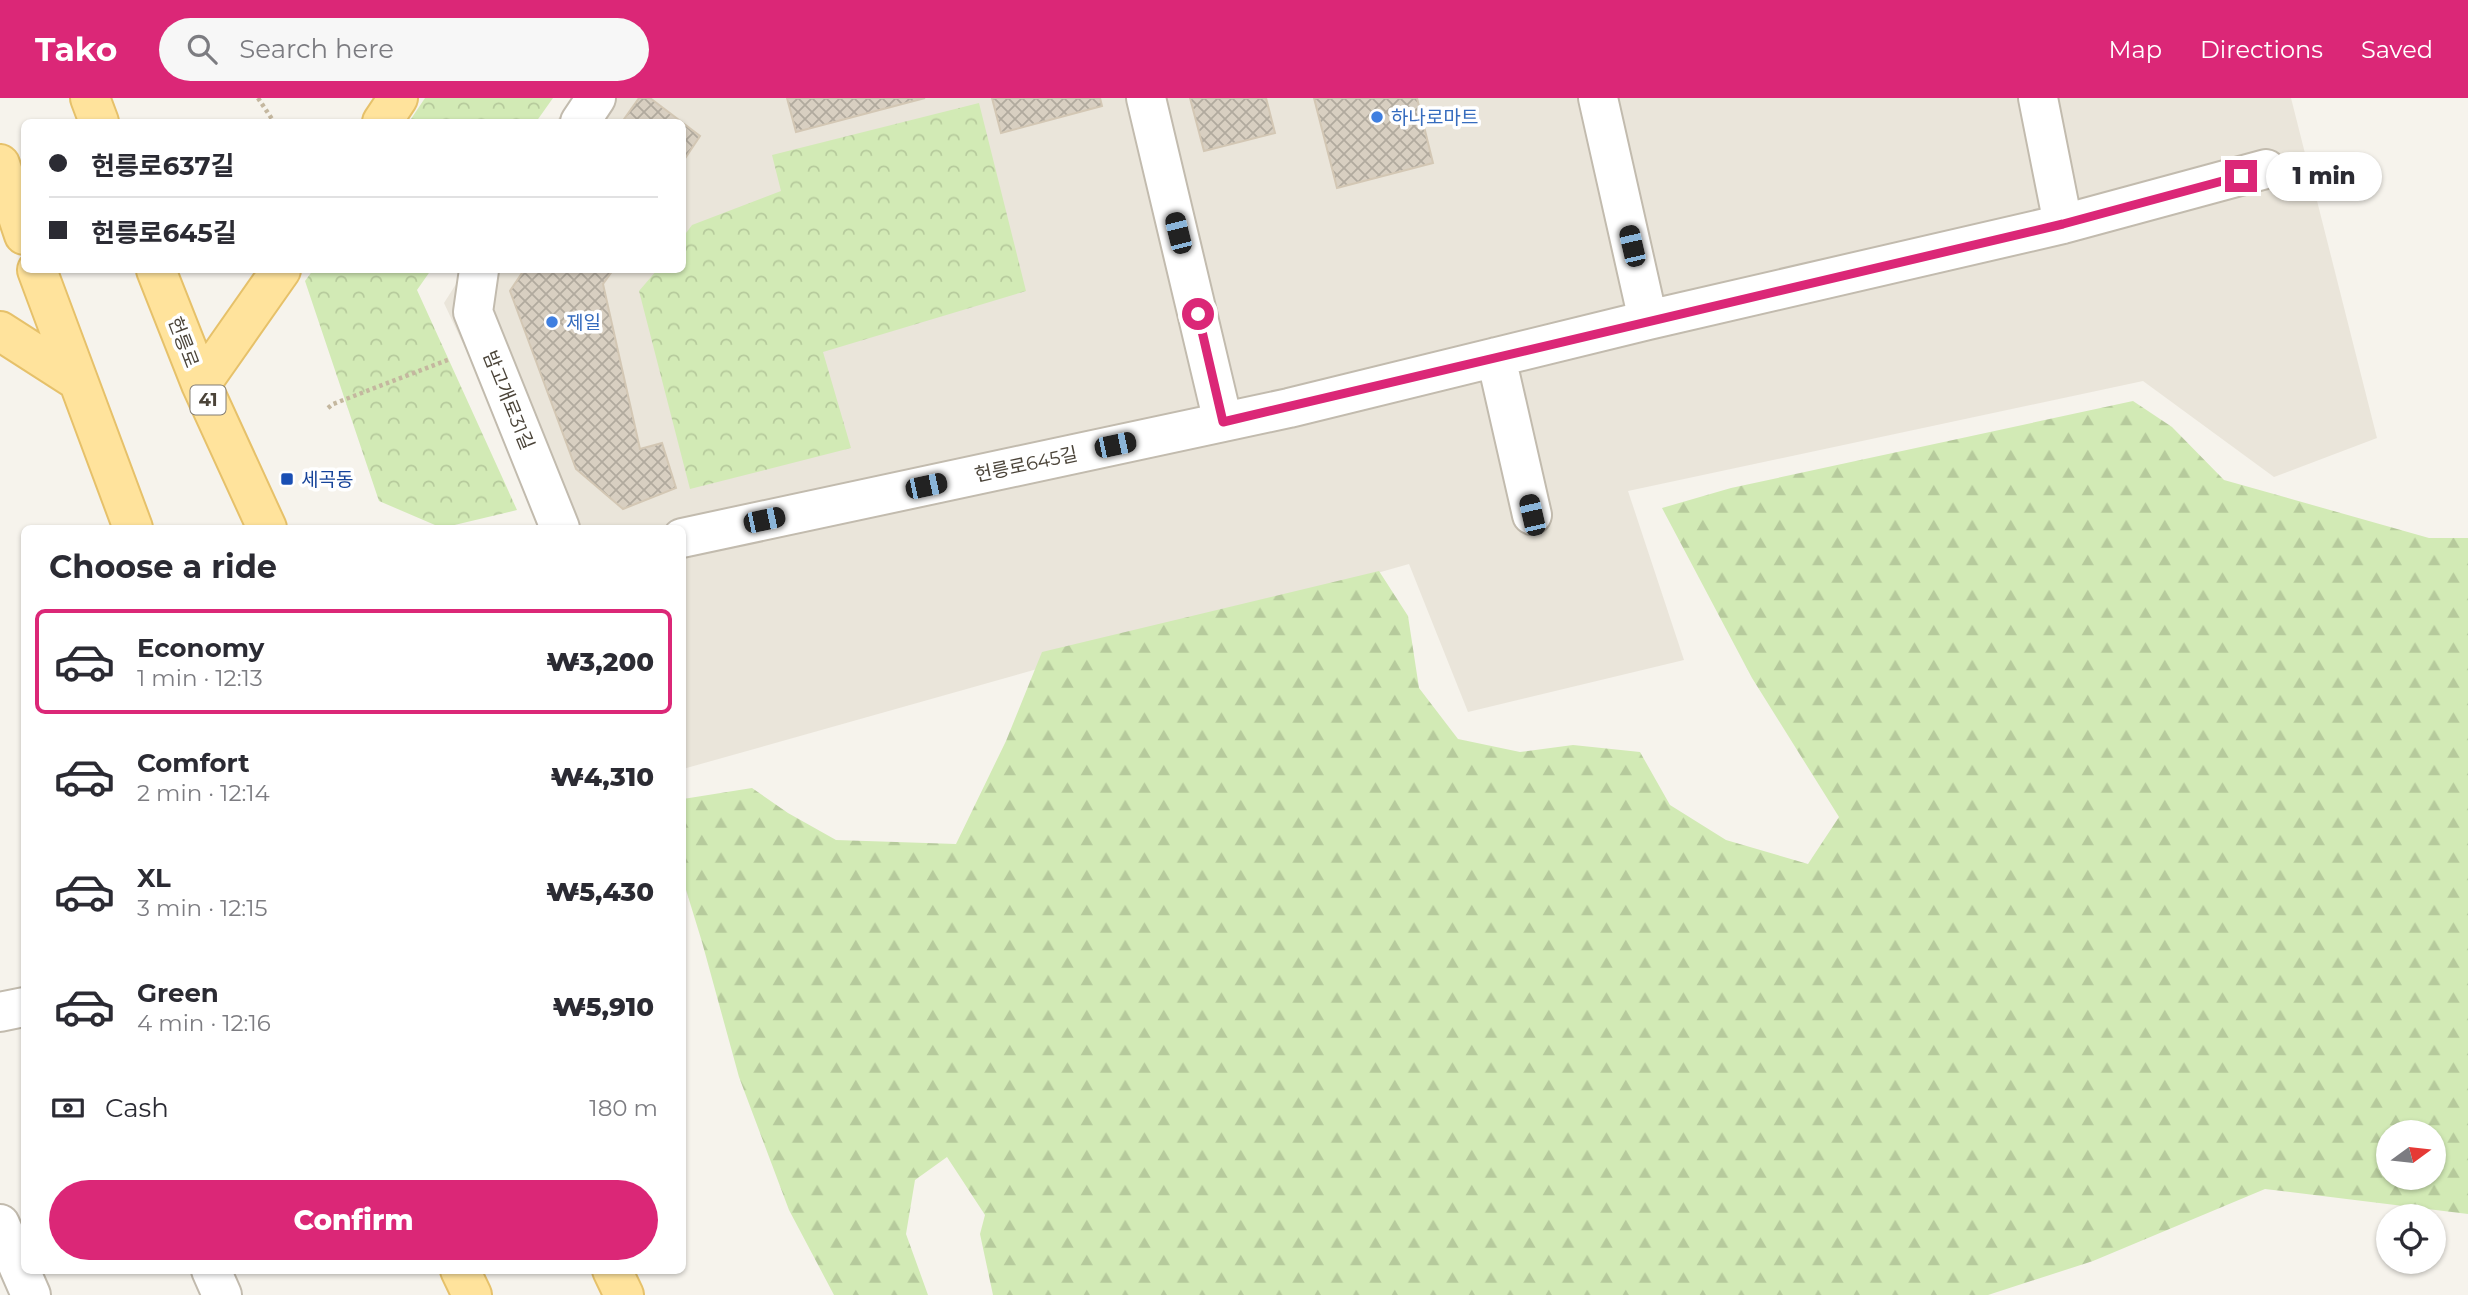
<!DOCTYPE html>
<html lang="en">
<head>
<meta charset="utf-8">
<style>
  :root { --surface:#fff; --page:#f7f7f7; --text:#2b2b33; --muted:#7c7c81; --line:#e1e1e2; --accent:#db2777 }
  body { margin:0; font-family:Montserrat,"Noto Sans KR",sans-serif; background:var(--page); color:var(--text); height:100vh; display:flex; flex-direction:column; font-size:26px; white-space:nowrap }
  * { box-sizing:border-box; margin:0 }
  p { font-size:23px; color:var(--muted) }
  .icon { flex:none; width:38px; height:38px; fill:none; stroke:currentColor; stroke-width:2; stroke-linecap:round; stroke-linejoin:round }
  .map { position:relative; flex:1; overflow:hidden }
  .panel { position:absolute; left:21px; top:427px; width:665px; height:749px; display:flex; flex-direction:column; background:var(--surface); border-radius:10px; box-shadow:0 2px 5px #0004 }
  .panel>* { flex:none }
  .banner { position:absolute; left:21px; top:21px; width:665px; height:154px; border-radius:10px; box-shadow:0 2px 5px #0004; display:grid; align-content:center; height:154px; padding:0 28px; background:var(--surface) }
  .needle { width:46px; rotate:75deg }
  .tools { position:absolute; left:2376px; top:1022px; display:grid; gap:14px }
  .tools a { display:grid; place-items:center; width:70px; height:70px; border-radius:50%; background:var(--surface); box-shadow:0 2px 5px #0004; font-size:35px }
  .end { position:absolute; width:32px; height:32px; margin:-16px; border:9px solid #db2777; background:#fff; box-shadow:0 0 0 4px #fff }
  .from { border-radius:50% }
  .bubble { position:absolute; height:49px; border-radius:24px; background:var(--surface); box-shadow:0 2px 5px #0004; font-size:23px; font-weight:800; line-height:49px; text-align:center }
  .car { position:absolute; width:21px; height:42px; margin:-21px -10px; border-radius:9px; box-shadow:0 0 5px 2px #0007; background:linear-gradient(#222 24%,#8ab4d8 0 40%,#222 0 76%,#8ab4d8 0 86%,#222 0) }
  .banner b { display:flex; align-items:center; gap:24px; height:66px; font-size:26px }
  .banner b+b { border-top:2px solid var(--line) }
  .banner i { width:18px; height:18px; background:var(--text) }
  ul { padding:0; list-style:none }
  li { display:flex; align-items:center; gap:21px; height:105px; margin:0 14px 10px; padding:0 14px; border:4px solid transparent; border-radius:10px }
  li div { flex:1 }
  li b { display:block; font-size:26px }
  li em { font-style:normal; font-weight:800 }
  li.selected { border-color:var(--accent) }
  li>.icon { width:63px; height:63px; stroke-width:1.5 }
  h2 { padding:0 28px; font-size:32px; line-height:84px }
  .pay { display:flex; align-items:center; gap:18px; height:77px; padding:0 28px; font-size:26px }
  .pay p { margin-inline-start:auto }
  .primary-button { display:flex; gap:14px; margin-top:auto; padding:14px 28px }
  .primary-button a { flex:1; height:80px; border-radius:42px; background:var(--accent); color:#fff; font-size:28px; font-weight:800; line-height:80px; text-align:center }
  header { display:flex; align-items:center; gap:42px; box-sizing:border-box; height:98px; padding:0 35px; background:var(--accent); color:#fff }
  header strong { font-size:33px }
  nav { display:flex; gap:38px; margin-inline-start:auto; font-size:24px }
  .search { width:490px; height:63px; background:var(--page); display:flex; align-items:center; gap:18px; box-sizing:border-box; padding:0 24px; border-radius:38px; color:var(--muted); font-size:26px }
  .map>svg:first-child { display:block }
</style>
</head>
<body>
<header>
<strong>Tako</strong>
<div class="search"><svg class="icon" aria-label="search" viewBox="0 0 24 24"><circle cx="10" cy="10" r="6"/><path d="M15 15l6 6"/></svg>Search here</div>
<nav><a>Map</a><a>Directions</a><a>Saved</a></nav>
</header>
<div class="map">
<svg width="2468" height="1197" viewBox="0 0 2468 1197">
  <defs>
    <pattern id="forest-firs" width="22" height="20" patternUnits="userSpaceOnUse" patternTransform="scale(1.75)"><rect width="22" height="20" fill="#d2eab5"/><path d="M5 1l3.5 6h-7zM16 11l3.5 6h-7z" fill="#b6ca9c"/></pattern>
    <pattern id="park-crowns" width="20" height="18" patternUnits="userSpaceOnUse" patternTransform="scale(1.75)"><rect width="20" height="18" fill="#d2eab5"/><path d="M2 6a3 3 0 1 1 6 0M12 15a3 3 0 1 1 6 0" fill="none" stroke="#b6ca9c"/></pattern>
    <pattern id="building-cross-hatch" width="8" height="8" patternUnits="userSpaceOnUse" patternTransform="scale(1.75)"><rect width="8" height="8" fill="#d8cfc1"/><path d="M0 0l8 8M0 8l8-8" fill="none" stroke="#b1aa9e"/></pattern>
  </defs>
  <rect width="100%" height="100%" fill="#f6f3ec"/>
  <path fill="#eae5da" d="M572 0H2291L2377 340 2274 379 2143 283 1628 393 1684 562 1468 614 1409 466 683 671 682 430H549L444 205 465 172H682V24H556Z"/>
  <path fill="url(#forest-firs)" fill-rule="evenodd" d="M2133 303 2172 329 2224 382 2429 440H2468V1116L2265 1091 2093 1163 1988 1197H993L980 1136 985 1117 947 1059 915 1082 906 1136 928 1197H834L789 1112 739 979 702 844 683 782V701L752 690 788 715 836 742 956 746 1006 643 1042 554 1379 473 1408 518 1419 590 1458 641 1520 654 1573 647 1640 654 1670 707 1726 742 1808 766 1839 719 1752 580 1662 410 1731 390ZM2389 1034H2434V1080H2389Z"/>
  <path fill="url(#park-crowns)" d="M425 0H553L536 24H409Z
    M979 5 1026 193 823 254 851 350 690 391 639 193 657 172H682L683 139 692 127 781 93 772 57Z
    M313 172H431L417 192 517 412 442 430 379 403 305 183Z"/>
  <path fill="url(#building-cross-hatch)" stroke="#d3c7b4" stroke-width="2" d="M639 0H650L700 38 682 65V24H622Z
    M787 0H925L796 34Z
    M992 0H1100L1102 8 1001 35Z
    M1190 0H1266L1275 35 1204 53Z
    M1314 0H1417L1433 65 1337 90Z
    M524 172H613L603 186 640 351 662 345 676 390 623 411 576 371 510 193Z"/>
  <g fill="none" stroke-linecap="round" stroke-linejoin="round">
    <g stroke="#c2bbae" stroke-width="42">
      <path id="minor" d="M1146 0 1223 324
        M1598 0 1648 222
        M2038 0 2063 126
        M580 24 596 0
        M479 172 473 214 560 430
        M1496 259 1532 417
        M682 440 1289 310 1648 222 2063 126 2266 71
        M0 914 24 909
        M0 1126 31 1197
        M211 1172 222 1197"/>
    </g>
    <g stroke="#e6c16a" stroke-width="42">
      <path id="major" d="M90 0 99 24
        M382 24 398 0
        M0 66 24 137
        M37 172 133 430
        M156 172 201 286 267 430
        M0 233 78 283
        M201 286 281 172
        M460 1172 472 1197
        M612 1172 624 1197"/>
    </g>
    <path stroke="#c4b79f" stroke-width="4.5" stroke-dasharray="3.5 3.5" stroke-linecap="butt" d="M258 0 274 24
      M328 310 333 306 450 261"/>
    <use href="#minor" stroke="#fff" stroke-width="38"/>
    <use href="#major" stroke="#ffe39c" stroke-width="38"/>
  </g>
  <g fill="none" stroke-linecap="round" stroke-linejoin="round">
    <path stroke="#db2777" stroke-width="9" d="M1198 216 1223 324 2063 126 2241 78"/>
  </g>
  <g fill="#3f7fe0" stroke="#fff" stroke-width="2.5">
    <circle cx="1377" cy="19" r="7"/>
    <circle cx="552" cy="224" r="7"/>
  </g>
  <rect fill="#1a4fb4" stroke="#fff" stroke-width="2.5" x="280" y="374" width="14" height="14" rx="3.5"/>
  <g text-anchor="middle" stroke-width="7" stroke-linejoin="round" paint-order="stroke">
    <rect fill="#fff" stroke="#817c74" stroke-width="2" x="190.5" y="287.5" width="35" height="29" rx="5"/>
    <g font-size="18" font-weight="bold" fill="#4b4439">
      <text x="208" y="308">41</text>
    </g>
    <g font-size="19" fill="#366cbe" stroke="#fff" text-anchor="start">
      <text x="1391" y="26">하나로마트</text>
      <text x="566" y="231">제일</text>
    </g>
    <g font-size="19" fill="#4b4439" stroke="#fff">
      <text transform="translate(184 244) rotate(69)" y="7">헌릉로</text>
      <text transform="translate(509 302) rotate(68)" y="7">밤고개로31길</text>
      <text transform="translate(1026 366) rotate(-12)" y="7">헌릉로645길</text>
    </g>
    <g font-size="19" fill="#164399" stroke="#fff" text-anchor="start">
      <text x="301" y="388">세곡동</text>
    </g>
  </g>
</svg>
<div class="tools">
<a><svg class="needle" viewBox="-14 -14 28 28"><path d="M0-13l5 13h-10z" fill="#e53935"/><path d="M0 13l5-13h-10z" fill="#7c7c81"/></svg></a>
<a><svg class="icon" aria-label="locate" viewBox="0 0 24 24"><circle cx="12" cy="12" r="6"/><path d="M12 2v4M12 18v4M2 12h4M18 12h4"/></svg></a>
</div>
<i class="end from" style="left:1198px;top:216px"></i>
<i class="end" style="left:2241px;top:78px"></i>
<div class="bubble" style="left:2266px;top:54px;width:116px">1 min</div>
<i class="car" style="left:1178px;top:135px;rotate:346deg"></i>
<i class="car" style="left:1632px;top:148px;rotate:347deg"></i>
<i class="car" style="left:1115px;top:347px;rotate:78deg"></i>
<i class="car" style="left:926px;top:388px;rotate:78deg"></i>
<i class="car" style="left:1532px;top:417px;rotate:347deg"></i>
<i class="car" style="left:764px;top:422px;rotate:78deg"></i>
<div class="banner">
<b><i class="from"></i>헌릉로637길</b>
<b><i></i>헌릉로645길</b>
</div>
<section class="panel">
<h2>Choose a ride</h2>
<ul>
<li class="selected"><svg class="icon" aria-label="car" viewBox="0 0 24 24"><path d="M5 17H2v-5l4-1 3-4h7l3 4 3 1v5h-3M9 17h6M6 11h13"/><circle cx="7" cy="17" r="2"/><circle cx="17" cy="17" r="2"/></svg><div><b>Economy</b><p>1 min · 12:13</p></div><em>₩3,200</em></li>
<li><svg class="icon" aria-label="car" viewBox="0 0 24 24"><path d="M5 17H2v-5l4-1 3-4h7l3 4 3 1v5h-3M9 17h6M6 11h13"/><circle cx="7" cy="17" r="2"/><circle cx="17" cy="17" r="2"/></svg><div><b>Comfort</b><p>2 min · 12:14</p></div><em>₩4,310</em></li>
<li><svg class="icon" aria-label="car" viewBox="0 0 24 24"><path d="M5 17H2v-5l4-1 3-4h7l3 4 3 1v5h-3M9 17h6M6 11h13"/><circle cx="7" cy="17" r="2"/><circle cx="17" cy="17" r="2"/></svg><div><b>XL</b><p>3 min · 12:15</p></div><em>₩5,430</em></li>
<li><svg class="icon" aria-label="car" viewBox="0 0 24 24"><path d="M5 17H2v-5l4-1 3-4h7l3 4 3 1v5h-3M9 17h6M6 11h13"/><circle cx="7" cy="17" r="2"/><circle cx="17" cy="17" r="2"/></svg><div><b>Green</b><p>4 min · 12:16</p></div><em>₩5,910</em></li>
</ul>
<div class="pay"><svg class="icon" aria-label="cash" viewBox="0 0 24 24"><path d="M3 7h18v10H3z"/><circle cx="12" cy="12" r="2"/></svg>Cash<p>180 m</p></div>
<div class="primary-button"><a>Confirm</a></div>
</section>
</div>
</body>
</html>
